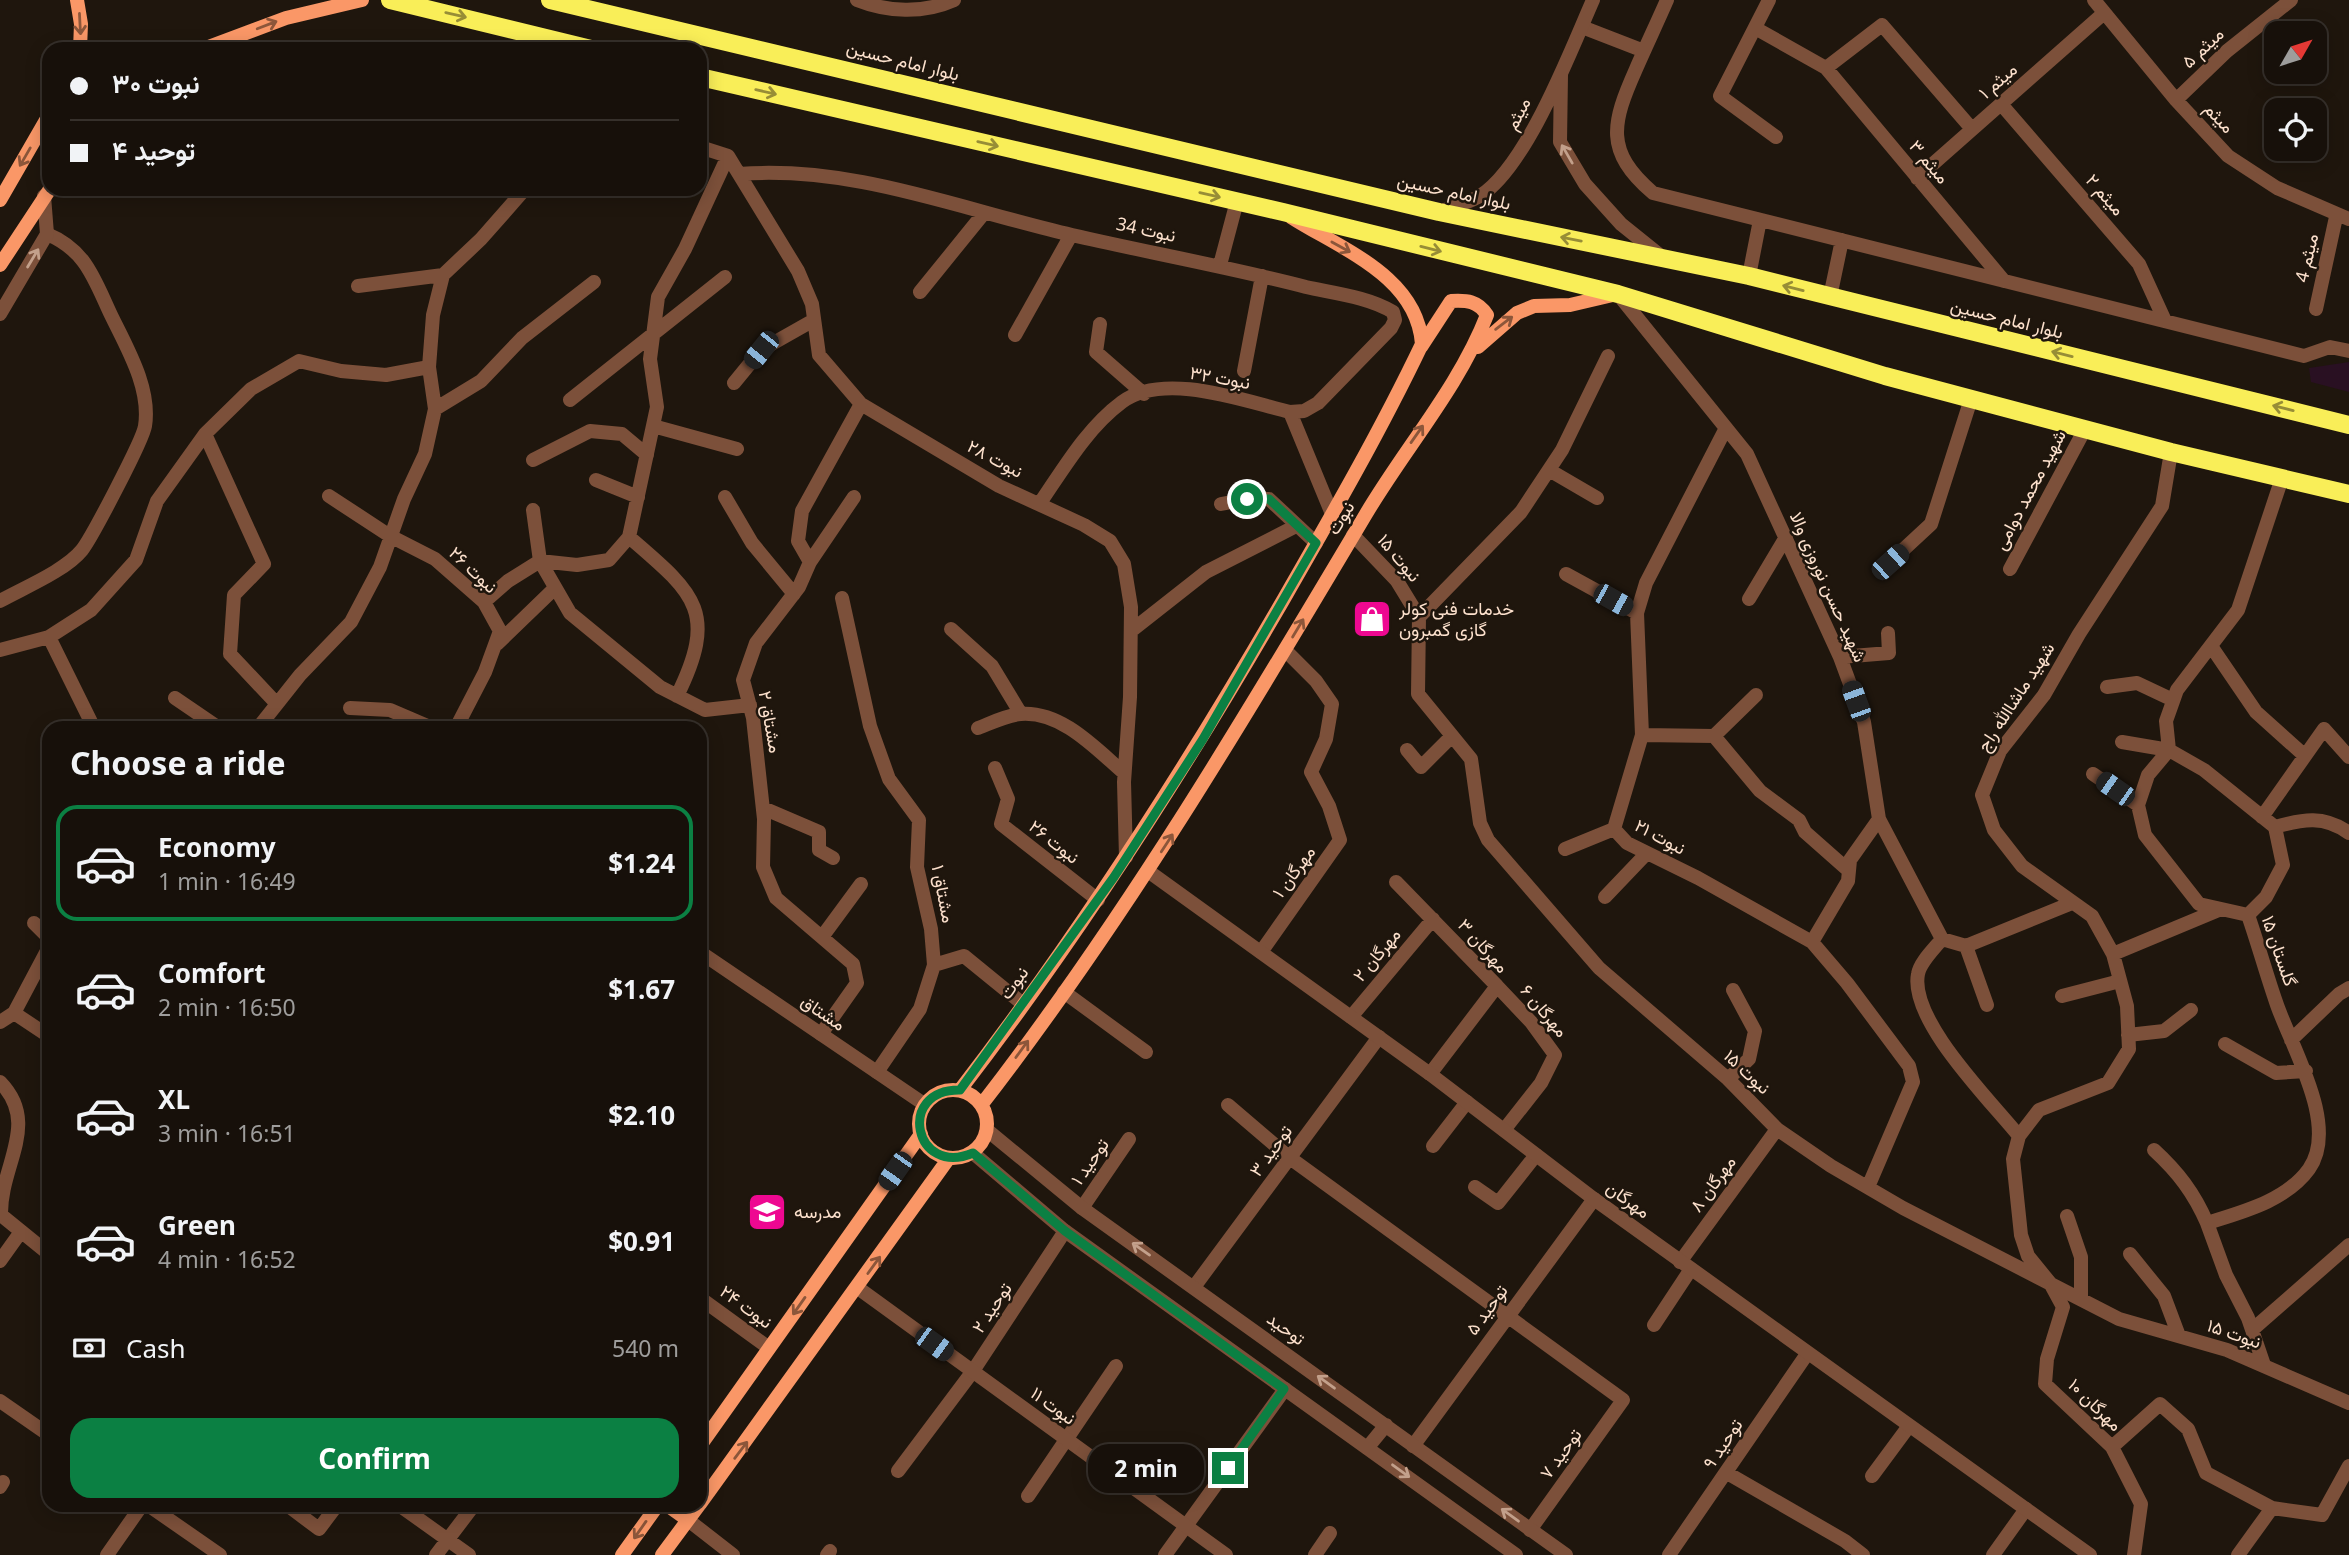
<!DOCTYPE html>
<html lang="en">
<head>
<meta charset="utf-8">
<style>
  :root { --surface:#17100a; --page:#241e18; --text:#f1f3f6; --muted:#9e9d9c; --line:#36302b; --accent:#0b8043 }
  body { margin:0; font-family:"Noto Sans",Vazirmatn,sans-serif; background:var(--page); color:var(--text); height:100vh; display:flex; flex-direction:column; font-size:26px; white-space:nowrap }
  * { box-sizing:border-box; margin:0 }
  p { font-size:23px; color:var(--muted) }
  .icon { flex:none; width:38px; height:38px; fill:none; stroke:currentColor; stroke-width:2; stroke-linecap:round; stroke-linejoin:round }
  .map { position:relative; flex:1; overflow:hidden }
  .details { position:absolute; left:42px; top:721px; width:665px; height:791px; display:flex; flex-direction:column; background:var(--surface); border-radius:21px; box-shadow:0 4px 18px #0003,0 0 0 2px var(--line) }
  .details>* { flex:none }
  .top-card { position:absolute; left:42px; top:42px; width:665px; height:154px; border-radius:21px; box-shadow:0 4px 18px #0003,0 0 0 2px var(--line); display:grid; align-content:center; height:154px; padding:0 28px; background:var(--surface) }
  .needle { width:46px; rotate:51deg }
  .fabs { position:absolute; left:2264px; top:21px; display:grid; gap:14px }
  .fabs a { display:grid; place-items:center; width:63px; height:63px; border-radius:14px; background:var(--surface); box-shadow:0 4px 18px #0003,0 0 0 2px var(--line); font-size:35px }
  .end { position:absolute; width:32px; height:32px; margin:-16px; border:9px solid #0b8043; background:#fff; box-shadow:0 0 0 4px #fff }
  .from { border-radius:50% }
  .bubble { position:absolute; height:49px; border-radius:21px; background:var(--surface); box-shadow:0 4px 18px #0003,0 0 0 2px var(--line); font-size:23px; font-weight:700; line-height:49px; text-align:center }
  .car { position:absolute; width:21px; height:42px; margin:-21px -10px; border-radius:9px; box-shadow:0 0 5px 2px #0007; background:linear-gradient(#222 24%,#8ab4d8 0 40%,#222 0 76%,#8ab4d8 0 86%,#222 0) }
  .top-card b { display:flex; align-items:center; gap:24px; height:66px; font-size:26px }
  .top-card b+b { border-top:2px solid var(--line) }
  .top-card i { width:18px; height:18px; background:var(--text) }
  ul { padding:0; list-style:none }
  li { display:flex; align-items:center; gap:21px; height:116px; margin:0 14px 10px; padding:0 14px; border:4px solid transparent; border-radius:21px }
  li div { flex:1 }
  li b { display:block; font-size:26px }
  li em { font-style:normal; font-weight:700 }
  li.current { border-color:var(--accent) }
  li>.icon { width:63px; height:63px; stroke-width:1.5 }
  h2 { padding:0 28px; font-size:32px; line-height:84px }
  .pay { display:flex; align-items:center; gap:18px; height:77px; padding:0 28px; font-size:26px }
  .pay p { margin-inline-start:auto }
  .button { display:flex; gap:14px; margin-top:auto; padding:14px 28px }
  .button a { flex:1; height:80px; border-radius:21px; background:var(--accent); color:#fff; font-size:28px; font-weight:700; line-height:80px; text-align:center }
  .map>svg:first-child { display:block }
</style>
</head>
<body>
<div class="map">
<svg width="2349" height="1555" viewBox="0 0 2349 1555">
  <rect width="100%" height="100%" fill="#1f160d"/>
  <path fill="#291022" d="M2349 362V392L2311 382 2309 368Z"/>
  <g fill="none" stroke-linecap="round" stroke-linejoin="round">
    <path stroke="#7c503a" stroke-width="14" d="M857 0C887 12 923 14 954 0
      M1667 0C1657 23 1646 46 1636 69 1612 123 1604 151 1653 193L2304 356 2330 347 2349 351
      M1769 0 1720 96 1776 137
      M2094 0 2176 100 2228 156 2277 188 2349 219
      M1582 27 1644 51
      M1755 28 1826 68 2004 281
      M1826 68 1882 25 1972 129
      M2176 100 2227 51 2291 0
      M2001 104 2139 264 2165 321
      M700 147 728 156 798 271 812 304 819 355 861 404 999 486 1084 525 1110 541 1124 564 1131 607 1130 697 1124 782 1126 857
      M739 174C854 165 962 210 1072 235 1150 253 1229 267 1306 287 1333 293 1369 297 1393 312L1395 320 1391 328 1318 403 1304 411 1290 412
      M1917 178 2104 13
      M1220 265 1237 201
      M1749 276 1760 220
      M358 286 443 275
      M920 292 984 213
      M1618 294 1747 454 1840 657 1864 722 1879 819 1942 939C1934 949 1920 962 1918 974 1909 1020 1990 1100 2019 1136
      M1830 297 1842 240
      M2316 309 2336 217
      M1100 324 1096 352 1144 394
      M1015 335 1071 235
      M1244 371 1262 276
      M734 383 761 350 814 320
      M570 400 725 277
      M435 409 481 381 522 338 594 282
      M653 426 737 449
      M1726 428 1646 583 1637 613 1642 735 1614 829 1627 843 1698 878 1812 942 1847 983 1909 1066 1913 1082 1868 1187
      M205 434 264 564 234 595 230 654 277 704
      M533 460 590 431 622 434 647 455
      M1549 470 1597 498
      M596 480 638 497
      M329 496 390 536 435 559 484 602 500 631 485 672 456 728
      M725 497 752 543 794 594
      M1040 503C1064 468 1087 428 1122 402 1164 371 1244 401 1290 412L1332 514
      M1221 504 1247 499H1269L1316 543
      M533 510 540 561 570 613 660 687 705 710 750 705
      M1353 535 1397 581 1419 617 1418 694 1471 759 1480 823 1488 840 1599 968 1728 1079 1777 1129 1831 1166 1903 1208 2119 1319 2227 1350 2349 1403
      M629 537C694 593 719 611 677 696
      M810 562 854 497
      M1890 562 1931 524 1971 399
      M2010 569 2085 429
      M1566 574 1637 613
      M842 598 870 726 889 779 919 820 917 867 931 929 934 965 920 1009 877 1072
      M1749 599 1786 537
      M0 601C23 588 65 571 82 550 92 537 143 440 145 426 151 388 127 348 111 315 94 279 86 250 47 234
      M484 602 508 581 540 561 577 565 609 560 629 537 657 407 650 359 658 297 685 249 728 156
      M1419 617 1521 512 1562 450 1608 356
      M951 629 992 666 1021 714
      M1131 631 1206 572 1296 526
      M49 637 94 728
      M497 644 555 588
      M2211 646 2256 712 2305 756
      M0 650 49 637 91 610 136 560 157 501 205 434 251 389 299 361 341 371 386 375 429 367
      M1840 657 1889 653 1888 633
      M2107 687 2137 683 2173 700
      M175 698 219 728
      M350 708 390 710 432 728
      M258 728 300 675 351 622 380 567 404 499 425 454 435 409 429 367 433 315 443 275 481 239 525 189
      M978 728C991 723 1007 715 1021 714 1062 711 1096 749 1124 773
      M1642 735 1714 736 1756 695
      M1714 736 1760 791 1799 820 1805 832 1848 870
      M2122 742 2169 750 2204 770 2275 827 2283 865 2266 897 2248 915
      M1407 750 1421 767 1452 736
      M995 768 1008 799 1001 824 1098 900
      M2093 774 2138 805
      M763 808 819 832V850L833 858
      M2262 817 2324 729 2349 757
      M2275 827C2303 819 2324 815 2349 833
      M1565 849 1614 829
      M1396 882 1497 986 1430 1074
      M1605 897 1647 853
      M34 923 49 938
      M822 937 861 884
      M1942 939 1966 946 2072 903
      M1812 942 1848 881 1850 860 1879 819
      M1966 946 1987 1005
      M1261 952 1340 840 1329 806 1311 772 1326 739 1332 704 1316 681 1285 650
      M2113 954 2221 909
      M934 965 964 956 1023 1004
      M1497 986 1531 1022 1555 1055 1541 1083 1504 1130
      M1064 992 1146 1052
      M2062 996 2120 981
      M14 1013 47 1035 49 1032
      M1351 1017 1433 919
      M0 1022 14 1013 49 947
      M821 1034 857 983 853 964 776 898 763 867 764 819 757 755 753 718 743 680 756 643 799 587 810 562 798 541 802 511 861 404
      M2128 1035 2164 1031 2191 1010
      M2291 1040 2339 994 2349 988
      M2225 1044 2276 1073 2306 1071
      M1728 1079 1749 1059 1755 1031 1733 990
      M0 1082C41 1124 0 1165 1 1215L49 1254
      M1228 1105 1290 1158 1623 1400 1530 1530
      M1433 1146 1467 1102
      M2154 1150C2178 1172 2194 1193 2207 1223
      M1475 1187 1498 1203 1536 1155
      M1082 1208 1129 1139
      M2067 1216 2081 1257V1299
      M2130 1254 2164 1296 2179 1336
      M0 1261 20 1233
      M1680 1262 1777 1129
      M1194 1287 1379 1037
      M1654 1325 1691 1269
      M2252 1330 2349 1245
      M2264 1365 2248 1318 2226 1275 2207 1223C2242 1212 2286 1201 2309 1169 2340 1125 2290 1045 2276 1002 2266 973 2258 944 2248 915L2199 904 2145 835 2138 805 2148 775 2169 750 2166 721 2177 690 2238 610 2282 478
      M0 1401 49 1435
      M1413 1446 1594 1199
      M2112 1447 2160 1404 2188 1429 2206 1473 2272 1508
      M898 1471 973 1371 1065 1231
      M1727 1473 1845 1541 1863 1555
      M1872 1476 1909 1426
      M0 1487 3 1482
      M1028 1496 1116 1366
      M148 1505 220 1555
      M287 1505 319 1529 337 1505
      M399 1505 469 1555
      M688 1520 733 1555
      M436 1555 474 1505
      M827 1555 830 1551
      M1165 1555 1285 1389
      M1315 1555 1330 1533
      M1669 1555 1807 1354
      M1993 1555 2026 1509
      M2134 1555 2141 1504 2112 1447 2045 1384 2047 1359 2063 1307 2050 1283 2028 1256 2021 1235 2013 1159 2019 1136 2039 1110 2108 1083 2129 1049 2127 1006 2113 954 2092 916 2022 866 1994 830 1982 795 2000 751 2044 695 2079 634 2162 506 2171 452
      M2238 1555 2272 1508 2322 1515 2349 1466"/>
    <path stroke="#7c503a" stroke-width="14" d="M1561 75 1560 142 1585 184 1621 224 1662 257
      M1439 212C1452 207 1468 203 1480 196 1527 166 1570 52 1593 0
      M0 314 47 234 44 196
      M1148 871 1430 1074 1594 1199 2090 1555
      M700 952 924 1104
      M987 1130 1082 1208 1566 1555
      M973 1153 1065 1231 1516 1555
      M858 1288 1226 1555
      M700 1298 769 1348
      M1368 1447 1386 1425
      M107 1555 142 1505"/>
    <path stroke="#fa9767" stroke-width="14" d="M77 0 81 24 80 49
      M101 49H105
      M203 49 286 18 362 0
      M0 200 49 115
      M0 265 50 189
      M1478 347 1517 313 1534 306 1570 305 1617 294
      M919 1124a34 34 0 1 1 68 0a34 34 0 1 1-68 0Z
      M960 1090C1078 937 1181 776 1278 609 1328 522 1379 434 1422 344 1417 276 1341 249 1291 217
      M982 1104C1126 918 1246 716 1366 514 1405 448 1459 387 1487 315 1478 301 1467 300 1451 301L1421 347
      M700 1446 921 1134
      M700 1504 949 1158
      M667 1505 688 1520
      M622 1555 658 1505
      M662 1555 699 1505"/>
    <path stroke="#f9ee58" stroke-width="18" d="M390 0 591 49
      M550 0 1439 212 1749 276 2349 425
      M700 77 1283 212 1618 294 1885 376 2171 452 2349 494"/>
  </g>
  <defs><path id="oneway-shaft" d="M-6 0H5M1.5-3L5.5 0L1.5 3" fill="none" stroke-width="1.6" stroke-linecap="round" stroke-linejoin="round" transform="scale(1.75)"/></defs>
  <g stroke="#978d36">
    <use href="#oneway-shaft" transform="translate(456 15) rotate(13)"/>
    <use href="#oneway-shaft" transform="translate(766 92) rotate(13)"/>
    <use href="#oneway-shaft" transform="translate(988 144) rotate(13)"/>
    <use href="#oneway-shaft" transform="translate(1210 195) rotate(13)"/>
    <use href="#oneway-shaft" transform="translate(1571 239) rotate(-169)"/>
    <use href="#oneway-shaft" transform="translate(1431 249) rotate(14)"/>
    <use href="#oneway-shaft" transform="translate(1793 288) rotate(-166)"/>
    <use href="#oneway-shaft" transform="translate(2062 354) rotate(-166)"/>
    <use href="#oneway-shaft" transform="translate(2283 408) rotate(-166)"/>
  </g>
  <g stroke="#8c563a">
    <use href="#oneway-shaft" transform="translate(80 24) rotate(87)"/>
    <use href="#oneway-shaft" transform="translate(267 25) rotate(-21)"/>
    <use href="#oneway-shaft" transform="translate(25 157) rotate(120)"/>
    <use href="#oneway-shaft" transform="translate(1341 247) rotate(29)"/>
    <use href="#oneway-shaft" transform="translate(1504 323) rotate(-37)"/>
    <use href="#oneway-shaft" transform="translate(1417 434) rotate(-55)"/>
    <use href="#oneway-shaft" transform="translate(1298 628) rotate(-59)"/>
    <use href="#oneway-shaft" transform="translate(1167 843) rotate(-57)"/>
    <use href="#oneway-shaft" transform="translate(1022 1049) rotate(-54)"/>
    <use href="#oneway-shaft" transform="translate(874 1265) rotate(-54)"/>
    <use href="#oneway-shaft" transform="translate(799 1306) rotate(125)"/>
    <use href="#oneway-shaft" transform="translate(741 1450) rotate(-53)"/>
    <use href="#oneway-shaft" transform="translate(640 1530) rotate(125)"/>
  </g>
  <g stroke="#c3a08b">
    <use href="#oneway-shaft" transform="translate(1567 154) rotate(-120)"/>
    <use href="#oneway-shaft" transform="translate(33 258) rotate(-59)"/>
    <use href="#oneway-shaft" transform="translate(1141 1249) rotate(-145)"/>
    <use href="#oneway-shaft" transform="translate(1326 1382) rotate(-144)"/>
    <use href="#oneway-shaft" transform="translate(1401 1471) rotate(36)"/>
    <use href="#oneway-shaft" transform="translate(1510 1515) rotate(-144)"/>
  </g>
  <g fill="none" stroke-linecap="round" stroke-linejoin="round">
    <path stroke="#0b8043" stroke-width="9" d="M1228 1468 1284 1389 1065 1231 973 1153C914 1178 896 1089 960 1090L1114 877 1203 739 1316 543 1269 499H1247"/>
  </g>
  <defs>
    <g id="shop-square" transform="scale(2.0125)"><rect x="-9" y="-9" width="18" height="18" rx="4" fill="#ee0891" stroke="#1f160d"/><path d="M-5-2.5h2.3a2.7 3.5 0 0 1 5.4 0H5L5.5 6h-11ZM-1.5-2.5h3a1.5 2.3 0 0 0-3 0Z" fill="#fff"/></g>
    <g id="school-square" transform="scale(2.0125)"><rect x="-9" y="-9" width="18" height="18" rx="4" fill="#ee0891" stroke="#1f160d"/><path d="M0-5L7-2L0 1L-7-2ZM-4 1L0 2.5L4 1V4Q0 6-4 4Z" fill="#fff"/></g>
  </defs>
  <g fill-rule="evenodd">
    <use href="#shop-square" x="1372" y="619"/>
    <use href="#school-square" x="767" y="1212"/>
  </g>
  <g text-anchor="middle" stroke-width="5" stroke-linejoin="round" paint-order="stroke">
    <g font-size="18" fill="#fde1cd" stroke="#1f160d">
      <text transform="translate(2203 48) rotate(-43)" y="6">میثم ۵</text>
      <text transform="translate(903 61) rotate(14)" y="6">بلوار امام حسین</text>
      <text transform="translate(1998 81) rotate(-41)" y="6">میثم ۱</text>
      <text transform="translate(1518 114) rotate(-63)" y="6">میثم</text>
      <text transform="translate(2219 118) rotate(47)" y="6">میثم</text>
      <text transform="translate(1929 162) rotate(50)" y="6">میثم ۳</text>
      <text transform="translate(1454 192) rotate(12)" y="6">بلوار امام حسین</text>
      <text transform="translate(2105 195) rotate(49)" y="6">میثم ۲</text>
      <text transform="translate(1146 230) rotate(12)" y="6">نبوت 34</text>
      <text transform="translate(2307 258) rotate(-77)" y="6">میثم 4</text>
      <text transform="translate(2007 319) rotate(14)" y="6">بلوار امام حسین</text>
      <text transform="translate(1220 378) rotate(10)" y="6">نبوت ۳۲</text>
      <text transform="translate(995 459) rotate(28)" y="6">نبوت ۲۸</text>
      <text transform="translate(2030 490) rotate(-62)" y="6">شهید محمد دوامی</text>
      <text transform="translate(1341 518) rotate(-59)" y="6">نبوت</text>
      <text transform="translate(1399 558) rotate(50)" y="6">نبوت ۱۵</text>
      <text transform="translate(473 570) rotate(43)" y="6">نبوت ۲۶</text>
      <text transform="translate(1828 587) rotate(66)" y="6">شهید حسن نوروزی والا</text>
      <text transform="translate(2016 697) rotate(-57)" y="6">شهید ماشاالله راج</text>
      <text transform="translate(770 722) rotate(80)" y="6">مشتاق ۲</text>
      <text transform="translate(1660 837) rotate(28)" y="6">نبوت ۲۱</text>
      <text transform="translate(1054 842) rotate(38)" y="6">نبوت ۲۶</text>
      <text transform="translate(1294 872) rotate(-54)" y="6">مهرگان ۱</text>
      <text transform="translate(943 894) rotate(79)" y="6">مشتاق ۱</text>
      <text transform="translate(1483 946) rotate(48)" y="6">مهرگان ۳</text>
      <text transform="translate(2279 951) rotate(71)" y="6">گلستان ۱۵</text>
      <text transform="translate(1377 955) rotate(-50)" y="6">مهرگان ۲</text>
      <text transform="translate(1014 983) rotate(-54)" y="6">نبوت</text>
      <text transform="translate(1544 1011) rotate(50)" y="6">مهرگان ۶</text>
      <text transform="translate(823 1013) rotate(34)" y="6">مشتاق</text>
      <text transform="translate(1747 1072) rotate(43)" y="6">نبوت ۱۵</text>
      <text transform="translate(1271 1151) rotate(-54)" y="6">توحید ۳</text>
      <text transform="translate(1090 1162) rotate(-55)" y="6">توحید ۱</text>
      <text transform="translate(1713 1184) rotate(-54)" y="6">مهرگان ۸</text>
      <text transform="translate(1628 1200) rotate(36)" y="6">مهرگان</text>
      <text transform="translate(746 1307) rotate(36)" y="6">نبوت ۲۴</text>
      <text transform="translate(992 1308) rotate(-56)" y="6">توحید ۲</text>
      <text transform="translate(1487 1310) rotate(-54)" y="6">توحید ۵</text>
      <text transform="translate(1286 1329) rotate(36)" y="6">توحید</text>
      <text transform="translate(2234 1334) rotate(19)" y="6">نبوت ۱۵</text>
      <text transform="translate(2095 1405) rotate(44)" y="6">مهرگان ۱۰</text>
      <text transform="translate(1053 1406) rotate(36)" y="6">نبوت ۱۱</text>
      <text transform="translate(1723 1444) rotate(-56)" y="6">توحید ۹</text>
      <text transform="translate(1561 1454) rotate(-54)" y="6">توحید ۷</text>
    </g>
    <g font-size="18" fill="#fde1cd" stroke="#1f160d" text-anchor="start">
      <text x="1399" y="615">خدمات فنی کولر<tspan x="1399" dy="21">گازی گمبرون</tspan></text>
      <text x="794" y="1218">مدرسه</text>
    </g>
  </g>
</svg>
<div class="fabs">
<a><svg class="needle" viewBox="-14 -14 28 28"><path d="M0-13l5 13h-10z" fill="#e53935"/><path d="M0 13l5-13h-10z" fill="#9e9d9c"/></svg></a>
<a><svg class="icon" aria-label="locate" viewBox="0 0 24 24"><circle cx="12" cy="12" r="6"/><path d="M12 2v4M12 18v4M2 12h4M18 12h4"/></svg></a>
</div>
<i class="end from" style="left:1247px;top:499px"></i>
<i class="end" style="left:1228px;top:1468px"></i>
<div class="bubble" style="left:1088px;top:1444px;width:116px">2 min</div>
<i class="car" style="left:761px;top:350px;rotate:219deg"></i>
<i class="car" style="left:1890px;top:562px;rotate:48deg"></i>
<i class="car" style="left:1613px;top:600px;rotate:119deg"></i>
<i class="car" style="left:1856px;top:701px;rotate:340deg"></i>
<i class="car" style="left:2115px;top:789px;rotate:305deg"></i>
<i class="car" style="left:895px;top:1171px;rotate:215deg"></i>
<i class="car" style="left:934px;top:1344px;rotate:126deg"></i>
<div class="top-card">
<b><i class="from"></i>نبوت ۳۰</b>
<b><i></i>توحید ۴</b>
</div>
<section class="details">
<h2>Choose a ride</h2>
<ul>
<li class="current"><svg class="icon" aria-label="car" viewBox="0 0 24 24"><path d="M5 17H2v-5l4-1 3-4h7l3 4 3 1v5h-3M9 17h6M6 11h13"/><circle cx="7" cy="17" r="2"/><circle cx="17" cy="17" r="2"/></svg><div><b>Economy</b><p>1 min · 16:49</p></div><em>$1.24</em></li>
<li><svg class="icon" aria-label="car" viewBox="0 0 24 24"><path d="M5 17H2v-5l4-1 3-4h7l3 4 3 1v5h-3M9 17h6M6 11h13"/><circle cx="7" cy="17" r="2"/><circle cx="17" cy="17" r="2"/></svg><div><b>Comfort</b><p>2 min · 16:50</p></div><em>$1.67</em></li>
<li><svg class="icon" aria-label="car" viewBox="0 0 24 24"><path d="M5 17H2v-5l4-1 3-4h7l3 4 3 1v5h-3M9 17h6M6 11h13"/><circle cx="7" cy="17" r="2"/><circle cx="17" cy="17" r="2"/></svg><div><b>XL</b><p>3 min · 16:51</p></div><em>$2.10</em></li>
<li><svg class="icon" aria-label="car" viewBox="0 0 24 24"><path d="M5 17H2v-5l4-1 3-4h7l3 4 3 1v5h-3M9 17h6M6 11h13"/><circle cx="7" cy="17" r="2"/><circle cx="17" cy="17" r="2"/></svg><div><b>Green</b><p>4 min · 16:52</p></div><em>$0.91</em></li>
</ul>
<div class="pay"><svg class="icon" aria-label="cash" viewBox="0 0 24 24"><path d="M3 7h18v10H3z"/><circle cx="12" cy="12" r="2"/></svg>Cash<p>540 m</p></div>
<div class="button"><a>Confirm</a></div>
</section>
</div>
</body>
</html>
